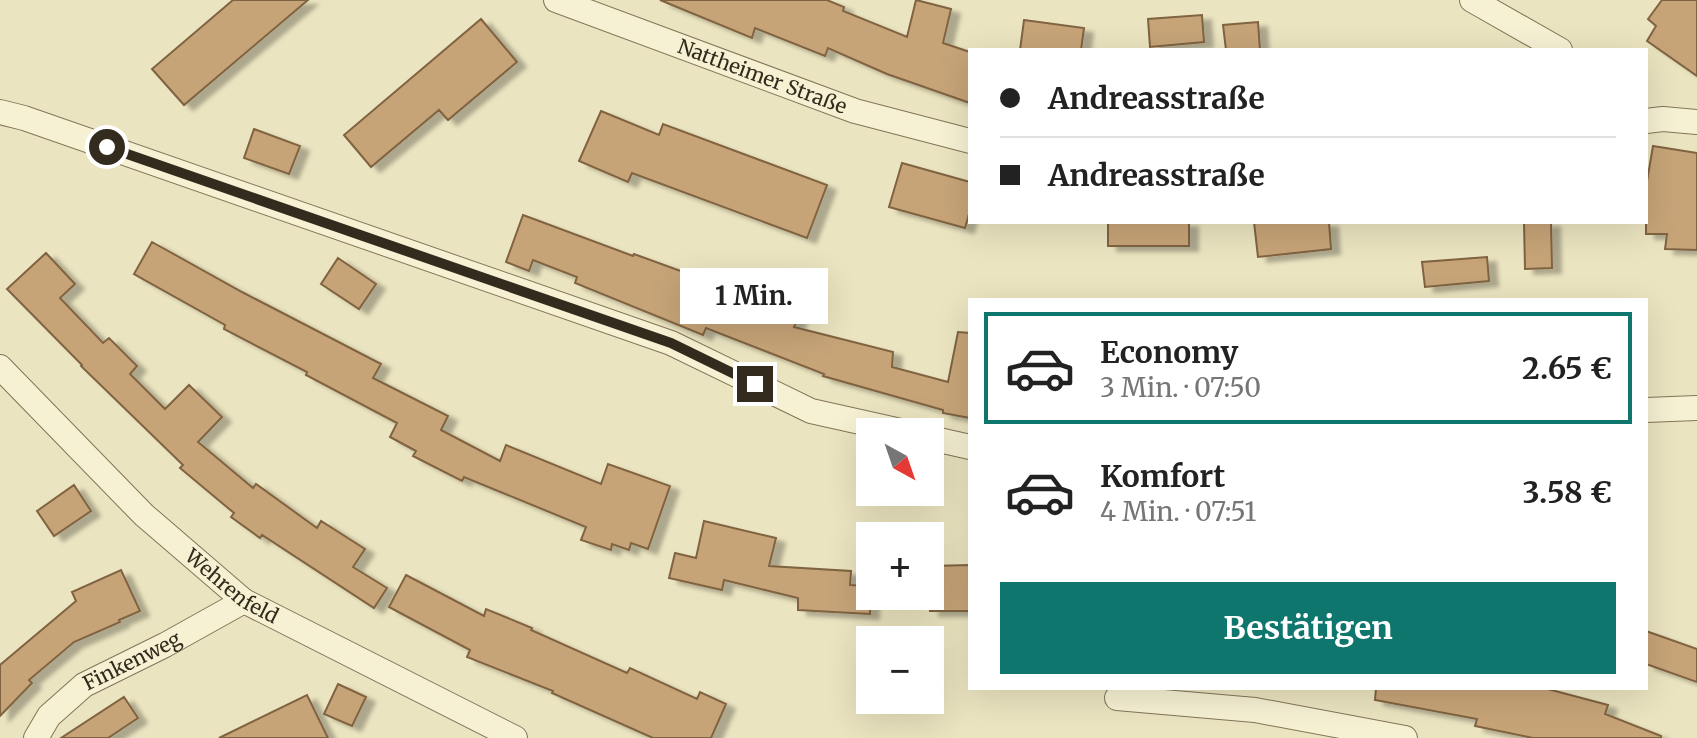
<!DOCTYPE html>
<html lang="de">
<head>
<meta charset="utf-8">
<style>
  :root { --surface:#fff; --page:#f6f6f6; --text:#222; --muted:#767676; --line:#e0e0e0; --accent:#0f766e }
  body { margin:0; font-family:Merriweather,serif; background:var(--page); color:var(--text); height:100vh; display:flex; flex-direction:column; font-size:30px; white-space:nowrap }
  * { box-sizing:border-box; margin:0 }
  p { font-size:26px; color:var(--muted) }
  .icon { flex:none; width:44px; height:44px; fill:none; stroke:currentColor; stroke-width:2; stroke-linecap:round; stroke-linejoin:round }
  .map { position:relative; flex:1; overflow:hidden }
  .side { position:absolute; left:968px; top:298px; width:680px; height:392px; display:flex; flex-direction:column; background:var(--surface); border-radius:0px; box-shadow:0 8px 32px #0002 }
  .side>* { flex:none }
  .hud { position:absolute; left:968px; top:48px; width:680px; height:176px; border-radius:0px; box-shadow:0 8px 32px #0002; display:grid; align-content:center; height:176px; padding:0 32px; background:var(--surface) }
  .needle { width:52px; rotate:140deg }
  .tools { position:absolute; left:856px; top:418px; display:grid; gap:16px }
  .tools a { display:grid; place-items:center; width:88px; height:88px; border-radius:0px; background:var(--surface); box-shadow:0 8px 32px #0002; font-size:40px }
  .end { position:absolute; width:36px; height:36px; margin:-18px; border:10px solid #332b1d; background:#fff; box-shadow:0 0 0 4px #fff }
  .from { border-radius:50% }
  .bubble { position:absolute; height:56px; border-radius:0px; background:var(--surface); box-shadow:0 8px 32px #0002; font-size:26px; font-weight:700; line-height:56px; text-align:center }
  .hud b { display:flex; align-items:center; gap:28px; height:76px; font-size:30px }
  .hud b+b { border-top:2px solid var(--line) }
  .hud i { width:20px; height:20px; background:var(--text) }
  ul { padding:14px 0 0; list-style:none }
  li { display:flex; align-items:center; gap:24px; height:112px; margin:0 16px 12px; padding:0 16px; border:4px solid transparent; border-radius:0px }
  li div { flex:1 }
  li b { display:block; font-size:30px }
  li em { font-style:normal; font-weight:700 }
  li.active { border-color:var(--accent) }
  li>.icon { width:72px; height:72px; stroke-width:1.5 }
  .button { display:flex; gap:16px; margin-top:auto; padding:16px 32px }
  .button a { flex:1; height:92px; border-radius:0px; background:var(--accent); color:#fff; font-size:32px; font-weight:700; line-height:92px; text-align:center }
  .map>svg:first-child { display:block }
</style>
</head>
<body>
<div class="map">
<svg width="1697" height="738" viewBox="0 0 1697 738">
  <defs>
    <filter id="shadow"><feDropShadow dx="9" dy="5" stdDeviation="2" flood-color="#0004"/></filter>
  </defs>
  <rect width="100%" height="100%" fill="#ebe4c0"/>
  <path fill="#c7a478" stroke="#806341" stroke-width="2" filter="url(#shadow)" d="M233 0H308L184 105 152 69Z
    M660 0H827L844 7 843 11 907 37 916 0 951 9 943 43 970 52V103L887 74 828 48 825 56 755 28 752 38Z
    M1662 0H1697V76L1647 41 1656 26 1648 19Z
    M1202 15 1204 42 1150 47 1148 19Z
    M481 19 517 62 448 120 439 110 371 167 344 135Z
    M1024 20 1084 28 1081 50H1020Z
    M1258 22 1260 50H1226L1223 25Z
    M601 111 659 135 663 124 827 185 807 238 632 173 628 182 579 161Z
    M254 129 300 146 289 174 244 158Z
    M1653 146 1697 153V250L1665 249 1667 234H1646V187Z
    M902 163 970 182V210L965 228 889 207Z
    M523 215 633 256 634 254 741 293 799 316 794 327 893 352 892 367 948 382 958 332 970 333V418L943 413V410L823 376 824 374 706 328 703 335 575 283 577 277 533 260 529 271 506 262Z
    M1108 222H1189V246H1108Z
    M1254 222H1329L1331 249 1258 257Z
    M1524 222H1551L1552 268 1525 269Z
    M152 242 242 292 381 364 373 378 448 416 441 430 500 461 506 445 601 484 608 464 670 486 648 549 631 543 629 550 612 544 611 550 581 540 586 527 464 477 462 481 413 456 416 451 390 437 397 423 306 375 307 372 224 329 225 325 134 274Z
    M46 253 75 284 60 298 103 343 109 338 137 366 130 374 165 409 189 385 222 417 198 442 253 488 256 484 317 528 321 521 365 549 353 567 387 588 374 608 262 535 260 538 231 517 234 513 180 468 183 465 81 366 82 365 7 289Z
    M1487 257 1489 281 1425 287 1422 262Z
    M338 258 376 284 359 309 321 284Z
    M74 485 91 511 54 536 37 511Z
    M704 521 776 538 769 566 851 571 850 585 870 586V614L798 610V598L724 580 722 590 669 578 675 553 696 558Z
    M970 565V611H930V566Z
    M121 570 140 611 119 620 120 622 74 642 29 680 32 683 0 716V665L76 601 72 592Z
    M406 575 484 616 486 609 532 628 531 630 627 673 630 668 697 699 700 692 726 704 711 738H653L552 693 553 691 467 657 470 650 389 607Z
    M1646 631 1697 649V682L1646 664Z
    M338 684 366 697 352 726 324 714Z
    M1376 688H1544L1608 705 1605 714 1661 736V738H1533L1475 726 1477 719 1375 700Z
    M307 695 328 738H219Z
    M124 697 138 718 108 738H61Z"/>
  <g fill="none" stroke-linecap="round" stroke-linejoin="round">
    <g stroke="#837559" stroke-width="26">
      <g id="minor">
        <path id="s1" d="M556 0 855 111 970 141"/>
        <path d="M1472 0 1560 50"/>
        <path d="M0 112 24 118 671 343 811 411 905 432"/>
        <path d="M1646 121 1663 119 1697 122"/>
        <path id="s2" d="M0 367 144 515 244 601 515 738"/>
        <path d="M1646 410 1697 408"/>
        <path d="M930 438 970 447"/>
        <path d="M1117 698 1255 710 1405 738"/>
        <path id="s3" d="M36 738 49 716 84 685 165 645 244 601"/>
      </g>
    </g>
    <use href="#minor" stroke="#f6f1d3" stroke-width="24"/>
  </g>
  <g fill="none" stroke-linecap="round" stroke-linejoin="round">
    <path stroke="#332b1d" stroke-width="10" d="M107 147 671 343 755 384"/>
  </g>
  <g text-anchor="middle" stroke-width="6" stroke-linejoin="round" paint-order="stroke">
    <g font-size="20" fill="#332b1d" stroke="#f3edcf">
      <text dy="7" stroke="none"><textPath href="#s1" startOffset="220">Nattheimer Straße</textPath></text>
      <text dy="7" stroke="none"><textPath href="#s2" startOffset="320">Wehrenfeld</textPath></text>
      <text dy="7" stroke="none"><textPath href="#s3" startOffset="126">Finkenweg</textPath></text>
    </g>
  </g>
</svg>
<div class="tools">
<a><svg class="needle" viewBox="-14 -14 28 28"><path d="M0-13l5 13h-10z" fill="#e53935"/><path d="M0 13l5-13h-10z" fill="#767676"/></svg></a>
<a>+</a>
<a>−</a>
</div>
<i class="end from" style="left:107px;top:147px"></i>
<i class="end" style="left:755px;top:384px"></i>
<div class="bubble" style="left:680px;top:268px;width:148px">1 Min.</div>
<div class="hud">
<b><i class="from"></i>Andreasstraße</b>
<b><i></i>Andreasstraße</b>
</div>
<section class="side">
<ul>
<li class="active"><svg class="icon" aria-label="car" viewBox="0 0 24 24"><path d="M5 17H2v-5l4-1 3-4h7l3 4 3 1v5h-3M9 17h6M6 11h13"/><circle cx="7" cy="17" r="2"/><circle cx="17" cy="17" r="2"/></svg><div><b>Economy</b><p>3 Min. · 07:50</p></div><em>2.65 €</em></li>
<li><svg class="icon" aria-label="car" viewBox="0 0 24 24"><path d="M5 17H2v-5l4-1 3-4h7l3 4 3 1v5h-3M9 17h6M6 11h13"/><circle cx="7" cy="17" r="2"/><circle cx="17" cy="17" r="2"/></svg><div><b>Komfort</b><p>4 Min. · 07:51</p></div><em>3.58 €</em></li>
</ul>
<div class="button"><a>Bestätigen</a></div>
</section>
</div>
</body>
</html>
